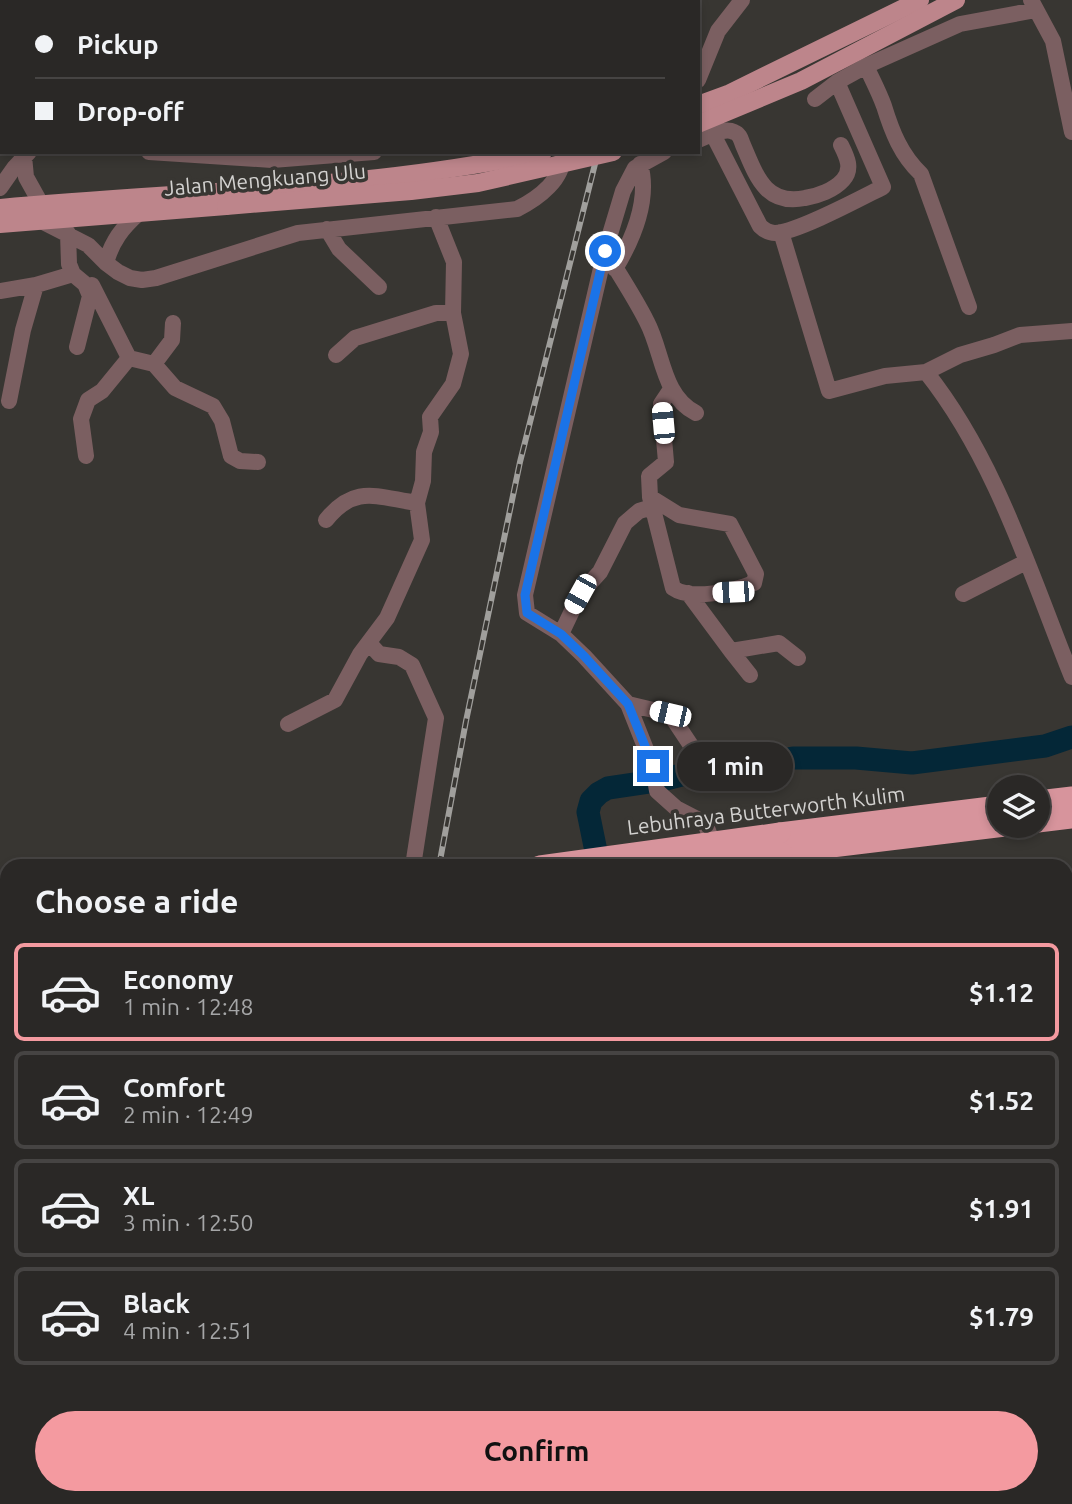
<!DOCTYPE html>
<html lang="en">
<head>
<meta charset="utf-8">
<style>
  :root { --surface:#2a2826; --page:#32302e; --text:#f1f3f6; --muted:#a5a6a7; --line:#464443; --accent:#f49aa0 }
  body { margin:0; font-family:Ubuntu,sans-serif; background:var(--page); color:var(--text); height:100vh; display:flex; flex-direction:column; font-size:26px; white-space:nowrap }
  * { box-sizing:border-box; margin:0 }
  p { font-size:23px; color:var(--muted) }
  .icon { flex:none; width:38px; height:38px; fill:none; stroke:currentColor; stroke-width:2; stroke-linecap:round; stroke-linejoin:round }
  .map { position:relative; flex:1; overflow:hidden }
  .sheet { position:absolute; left:0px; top:859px; width:1073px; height:646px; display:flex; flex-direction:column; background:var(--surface); border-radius:21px 21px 0 0; box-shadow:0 4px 10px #0003,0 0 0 2px var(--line) }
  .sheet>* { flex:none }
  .guide { position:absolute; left:0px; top:0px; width:700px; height:154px; box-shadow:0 4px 10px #0003,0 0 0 2px var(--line); display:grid; align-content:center; height:154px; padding:0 35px; background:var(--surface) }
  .controls { position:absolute; left:987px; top:775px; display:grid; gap:14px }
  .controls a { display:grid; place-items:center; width:63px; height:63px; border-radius:50%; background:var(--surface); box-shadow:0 4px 10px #0003,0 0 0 2px var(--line); font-size:35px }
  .end { position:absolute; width:32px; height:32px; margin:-16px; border:9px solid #1a73e8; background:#fff; box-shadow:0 0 0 4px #fff }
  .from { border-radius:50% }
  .bubble { position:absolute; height:49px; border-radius:24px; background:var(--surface); box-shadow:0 4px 10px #0003,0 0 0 2px var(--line); font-size:23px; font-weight:700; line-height:49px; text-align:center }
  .car { position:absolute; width:21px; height:42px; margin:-21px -10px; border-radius:9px; box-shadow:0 0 5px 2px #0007; background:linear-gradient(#fff 24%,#345 0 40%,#fff 0 76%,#345 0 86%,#fff 0) }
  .guide b { display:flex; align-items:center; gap:24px; height:66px; font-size:26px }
  .guide b+b { border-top:2px solid var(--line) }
  .guide i { width:18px; height:18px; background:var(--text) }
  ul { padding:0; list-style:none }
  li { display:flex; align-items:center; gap:21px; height:98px; margin:0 14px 10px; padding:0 21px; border:4px solid var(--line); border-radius:10px }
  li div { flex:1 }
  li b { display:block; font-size:26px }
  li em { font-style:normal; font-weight:700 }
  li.current { border-color:var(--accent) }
  li>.icon { width:63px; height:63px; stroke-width:1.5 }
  h2 { padding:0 35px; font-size:32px; line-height:84px }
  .primary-button { display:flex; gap:14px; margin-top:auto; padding:14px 35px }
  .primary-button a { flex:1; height:80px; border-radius:42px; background:var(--accent); color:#111; font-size:28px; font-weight:700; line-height:80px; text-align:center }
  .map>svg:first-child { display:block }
</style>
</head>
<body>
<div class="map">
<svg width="1072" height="1504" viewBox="0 0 1072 1504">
  <rect width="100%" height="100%" fill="#383632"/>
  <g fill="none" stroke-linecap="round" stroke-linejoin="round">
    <path stroke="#042737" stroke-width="23" d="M599 866 588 812 591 801 599 793 608 788 662 780 727 763 745 766 793 758H856L912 763 1045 746 1072 737
      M0 1060H7"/>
    <path stroke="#7b5f61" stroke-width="16" d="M267 0V2
      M486 0V2
      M1031 0 1053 41 1072 132
      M316 2V0
      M378 2 379 0
      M562 2 563 0
      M866 66C872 79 879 92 884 106 892 132 901 155 921 174L969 307
      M698 80 718 31 742 0
      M815 99 837 82 866 66 960 24 1036 10
      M701 111 760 226C764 230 768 233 775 233 796 233 861 198 883 187L837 82
      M698 140C708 136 724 127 734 132 740 134 741 140 743 145 756 175 765 206 805 198 818 196 834 190 843 180 853 169 847 157 841 145
      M149 152 272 160 374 152
      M664 152 635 168 623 191 605 251 525 595 527 613 561 634 584 656 628 704 653 767 657 791 676 808 705 823 716 851
      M24 156 26 177 41 204
      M0 188 14 168 29 152
      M41 221 88 245 106 263 118 272 130 278 142 280 156 278 298 233 517 209C537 199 567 178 562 152
      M327 229 339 249 379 287
      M781 232 829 391 885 376 926 372 960 355 994 345 1020 335 1072 331
      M68 233 69 264 73 274 85 284 90 296 77 347
      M605 251C619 274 635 298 647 322 663 352 662 396 696 413
      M106 263C112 241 122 228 139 213
      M615 269C633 239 650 199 640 164
      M92 285 129 358 154 364 175 388 213 406 222 421 231 456 240 461 258 462
      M0 291 36 285
      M336 355 355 338 436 313H453
      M154 364 172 340 173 323
      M926 372C996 460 1030 573 1072 677
      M9 401 23 330 36 285 73 274
      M86 456 81 419 88 400 102 391 129 358
      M650 497 673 588C691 601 734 591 754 583L756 574 730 524 679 515 650 497 649 476 666 462 661 404 671 389
      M326 520C355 484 376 497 417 503
      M688 593 731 651 779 643 798 658
      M963 594 1026 562
      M561 634 580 594 600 572 625 523 639 511 652 507
      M369 643 379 654 399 657 412 665 436 718 413 866
      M731 651 750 675
      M628 704 670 714 694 750
      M288 724 335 700 360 654 387 618 422 540 417 503 423 481 424 452 431 432 430 417 453 384 461 354 453 313 454 262 436 217
      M1066 930 1072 945
      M0 1011H7
      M1066 1079 1072 1073
      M0 1141 7 1140
      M1066 1239 1072 1241
      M0 1265 7 1268
      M1066 1280 1072 1284
      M0 1313 7 1311
      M0 1383H5L7 1387
      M396 1504 397 1498"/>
    <path stroke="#bd858b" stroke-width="18" d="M698 105 728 94 920 0
      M0 208C181 191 365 190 543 152
      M0 224 226 206"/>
    <path stroke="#d7949c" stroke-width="21" d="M1038 801 1072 797
      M1038 822 1072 818
      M780 833 999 806
      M782 853 1005 826
      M0 938H7
      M0 959 7 958"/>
    <g stroke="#a09f9c" stroke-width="6">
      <path id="rail" d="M648 2 649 0
        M439 866 466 721 520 462 598 152
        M359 1504 360 1498"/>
    </g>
    <use href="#rail" stroke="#383632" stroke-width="3.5" stroke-dasharray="10" stroke-linecap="butt"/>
    <path stroke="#bd858b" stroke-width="18" d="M698 124 801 81 956 0
      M226 206 411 191 478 183 613 152"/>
    <path stroke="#d7949c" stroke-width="21" d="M540 866 780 833
      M689 866 782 853"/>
  </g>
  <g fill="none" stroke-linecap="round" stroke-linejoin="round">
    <path stroke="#1a73e8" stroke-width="9" d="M605 251 525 595 527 613 561 634 584 656 628 704 653 766"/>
  </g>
  <g text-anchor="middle" stroke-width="7" stroke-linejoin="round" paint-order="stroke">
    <g font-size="21" fill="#d3d2d0" stroke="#383632">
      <text transform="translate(265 180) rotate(-5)" y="7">Jalan Mengkuang Ulu</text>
      <text transform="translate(766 811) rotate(-7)" y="7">Lebuhraya Butterworth Kulim</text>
    </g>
  </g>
</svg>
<div class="controls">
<a><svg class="icon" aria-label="layers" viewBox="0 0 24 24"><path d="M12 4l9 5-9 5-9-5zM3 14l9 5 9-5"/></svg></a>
</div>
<i class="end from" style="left:605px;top:251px"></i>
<i class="end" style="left:653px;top:766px"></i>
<div class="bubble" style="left:677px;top:742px;width:116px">1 min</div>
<i class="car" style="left:663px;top:423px;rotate:355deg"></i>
<i class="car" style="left:733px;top:592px;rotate:268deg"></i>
<i class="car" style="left:580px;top:594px;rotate:209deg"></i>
<i class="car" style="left:670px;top:714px;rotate:283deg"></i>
<div class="guide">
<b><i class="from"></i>Pickup</b>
<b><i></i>Drop-off</b>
</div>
<section class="sheet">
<h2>Choose a ride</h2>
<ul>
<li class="current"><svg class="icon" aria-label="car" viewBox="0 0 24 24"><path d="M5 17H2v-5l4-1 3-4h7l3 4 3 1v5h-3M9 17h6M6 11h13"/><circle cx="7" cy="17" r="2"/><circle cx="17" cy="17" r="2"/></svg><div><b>Economy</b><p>1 min · 12:48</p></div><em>$1.12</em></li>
<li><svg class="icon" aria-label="car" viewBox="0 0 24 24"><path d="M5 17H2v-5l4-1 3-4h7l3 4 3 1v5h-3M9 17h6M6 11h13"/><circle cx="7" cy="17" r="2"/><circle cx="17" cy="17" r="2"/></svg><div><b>Comfort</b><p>2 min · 12:49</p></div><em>$1.52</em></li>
<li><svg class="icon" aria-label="car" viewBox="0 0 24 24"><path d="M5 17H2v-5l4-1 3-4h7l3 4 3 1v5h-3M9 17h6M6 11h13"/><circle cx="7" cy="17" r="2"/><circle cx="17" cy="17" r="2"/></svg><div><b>XL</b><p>3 min · 12:50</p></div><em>$1.91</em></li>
<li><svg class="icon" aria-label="car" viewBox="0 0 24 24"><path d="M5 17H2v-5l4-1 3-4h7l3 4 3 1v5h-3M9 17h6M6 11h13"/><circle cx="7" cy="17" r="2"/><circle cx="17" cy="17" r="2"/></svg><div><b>Black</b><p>4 min · 12:51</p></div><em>$1.79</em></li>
</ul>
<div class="primary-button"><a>Confirm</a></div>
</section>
</div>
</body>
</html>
